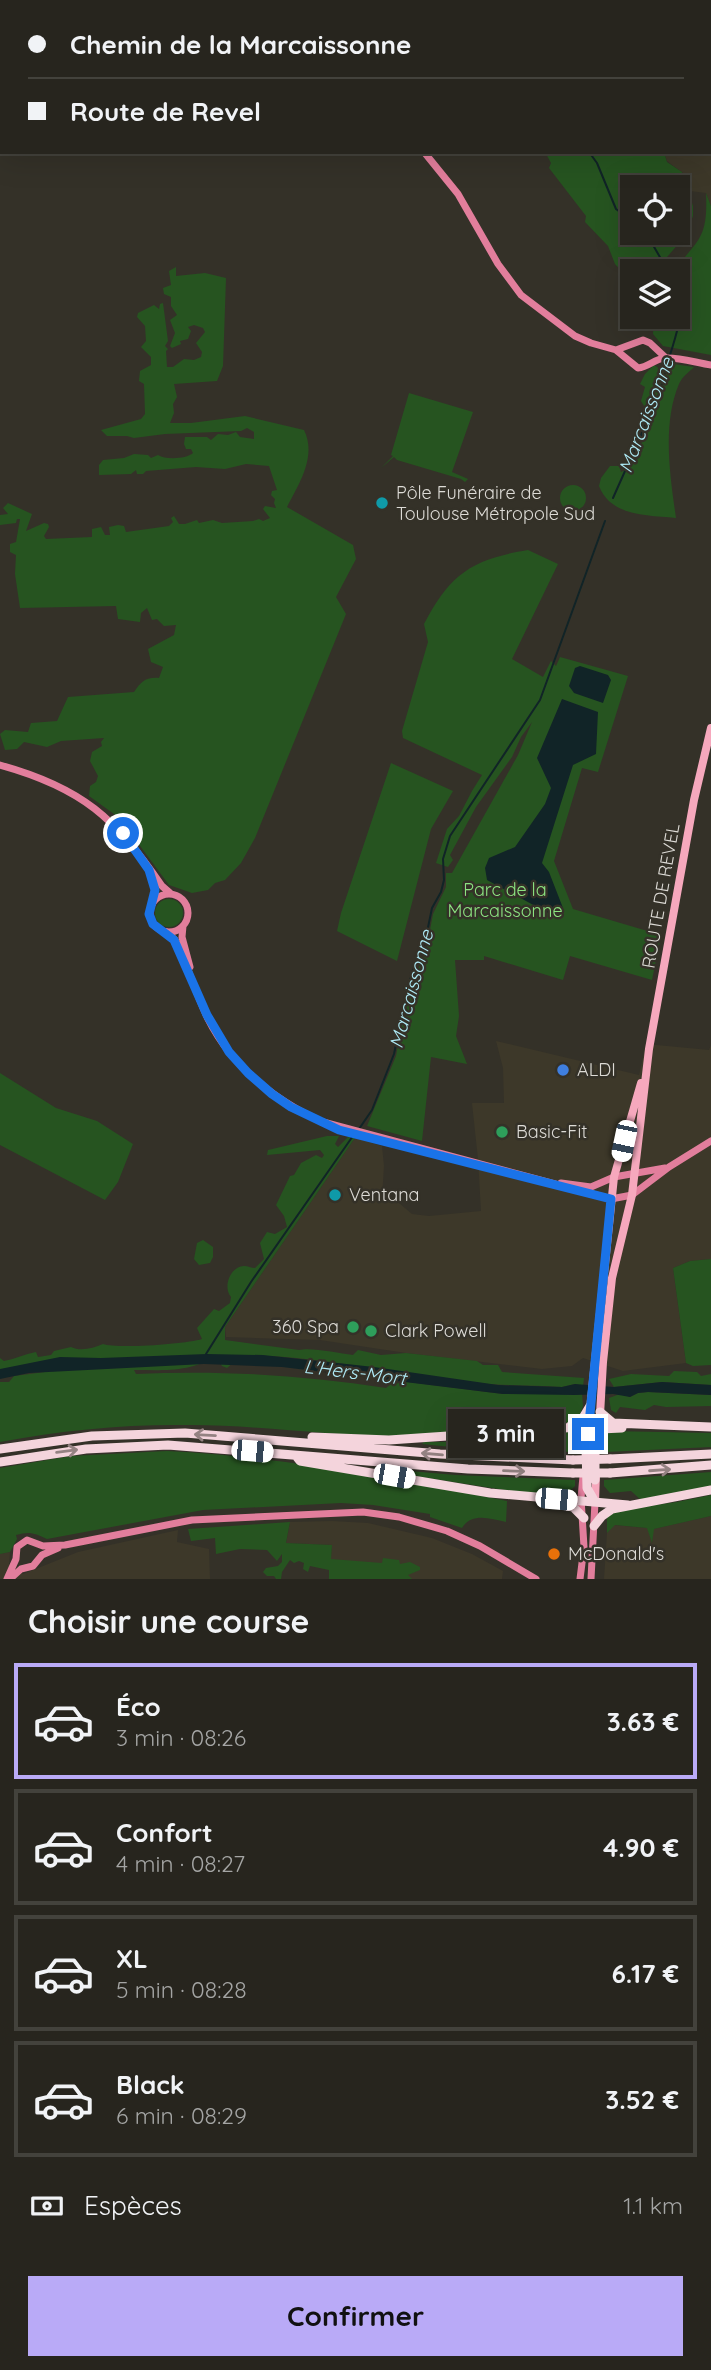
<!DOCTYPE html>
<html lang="fr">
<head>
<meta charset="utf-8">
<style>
  :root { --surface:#27251e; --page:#33312b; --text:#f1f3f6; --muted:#a4a5a4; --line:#43423c; --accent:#b9aaf7 }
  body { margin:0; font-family:Quicksand,sans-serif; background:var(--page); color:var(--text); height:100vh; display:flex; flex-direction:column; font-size:26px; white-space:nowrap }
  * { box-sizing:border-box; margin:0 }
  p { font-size:23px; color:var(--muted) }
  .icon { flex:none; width:38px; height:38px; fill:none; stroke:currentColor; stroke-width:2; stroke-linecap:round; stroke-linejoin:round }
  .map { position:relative; height:1579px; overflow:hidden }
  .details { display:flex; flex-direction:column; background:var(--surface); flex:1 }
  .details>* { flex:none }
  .hud { position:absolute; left:0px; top:0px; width:712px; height:154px; box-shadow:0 7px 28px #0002,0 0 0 2px var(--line); display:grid; align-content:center; height:154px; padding:0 28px; background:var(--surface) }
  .tools { position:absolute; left:620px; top:175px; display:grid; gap:14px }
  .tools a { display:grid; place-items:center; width:70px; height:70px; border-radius:0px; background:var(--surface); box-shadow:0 7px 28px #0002,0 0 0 2px var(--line); font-size:35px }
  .end { position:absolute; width:32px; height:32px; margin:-16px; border:9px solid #1a73e8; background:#fff; box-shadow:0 0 0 4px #fff }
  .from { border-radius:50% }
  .bubble { position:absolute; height:49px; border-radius:0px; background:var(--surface); box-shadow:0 7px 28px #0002,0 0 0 2px var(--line); font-size:23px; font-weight:700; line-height:49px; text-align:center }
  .car { position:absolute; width:21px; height:42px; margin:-21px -10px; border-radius:9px; box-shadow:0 0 5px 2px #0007; background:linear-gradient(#fff 24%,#345 0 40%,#fff 0 76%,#345 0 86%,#fff 0) }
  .hud b { display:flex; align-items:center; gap:24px; height:66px; font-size:26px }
  .hud b+b { border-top:2px solid var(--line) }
  .hud i { width:18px; height:18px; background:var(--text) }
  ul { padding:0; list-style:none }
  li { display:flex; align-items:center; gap:21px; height:116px; margin:0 14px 10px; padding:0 14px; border:4px solid var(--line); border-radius:0px }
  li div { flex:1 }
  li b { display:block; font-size:26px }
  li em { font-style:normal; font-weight:700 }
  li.active { border-color:var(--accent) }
  li>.icon { width:63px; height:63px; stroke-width:1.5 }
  h2 { padding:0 28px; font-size:32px; line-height:84px }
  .pay { display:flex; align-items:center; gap:18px; height:77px; padding:0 28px; font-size:26px }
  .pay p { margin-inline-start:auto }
  .button { display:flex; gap:14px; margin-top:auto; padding:14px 28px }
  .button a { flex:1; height:80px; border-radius:0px; background:var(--accent); color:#111; font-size:28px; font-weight:700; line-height:80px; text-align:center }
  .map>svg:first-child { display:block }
</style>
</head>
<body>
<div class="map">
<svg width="711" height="1579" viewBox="0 0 711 1579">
  <rect width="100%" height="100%" fill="#343128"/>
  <path fill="#3d3829" d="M484 0H711V206L706 193 690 191 683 173 667 161 664 153 710 152V2Z
    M496 1041 639 1075 646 1044 709 1050 711 1045V1259L690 1261 673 1268 686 1363 623 1371 583 1358 572 1366 542 1369 406 1353 320 1340 226 1337 225 1327 355 1138 382 1146 384 1166 382 1198H393L412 1214 429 1216 481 1211 478 1159 472 1103H504L503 1068Z
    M711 1516V1579H604L607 1533 614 1525 648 1528 652 1543 653 1529Z
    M332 1521 368 1523 432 1538 472 1554 503 1571 502 1579H329L332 1545 286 1543 290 1522Z
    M178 1530 177 1542 209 1549 210 1579H0V1554L10 1552 9 1565 23 1574 78 1552Z"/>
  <path fill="#265420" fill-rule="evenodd" d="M545 152H664L667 162 682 172 693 206V216L686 235 655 271H632V282L615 264 608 246 585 222 586 216 549 168 551 163ZM677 187V233H632V187Z
    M706 193 711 206V355L663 346 653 334 654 317H677V271H673C699 239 708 238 706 193Z
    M176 267V276L205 273 226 278 223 366 217 381 174 384 177 397 173 404 174 413 170 423H191L245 416 304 430C317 456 299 484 287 507L353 545 356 559 336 597 346 614 255 838 241 863 225 880 215 883 208 890 192 893 169 885 126 827 114 814 89 796 90 786 96 782 98 776 90 761 92 752 102 746 101 742 104 738 61 741 47 747 24 742 17 749 5 750 0 734 5 730 28 732 31 723 57 721 68 697 134 692C141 682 145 677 159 678L163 667 151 662 148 649 174 635 176 625 164 626 157 619 152 620 147 608 141 613 140 622 118 619 116 606 20 608 15 574 16 555 10 552V544L16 542 20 519H17L16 523 0 525V515L8 514 3 508 8 503 32 514 26 531 44 523 48 524 49 527 44 536 46 539 92 537V529L101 527 105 535H110L109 527 118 525 124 526 126 532 169 526 173 522 171 518 174 516 179 524H185L197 520 199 523 213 520 222 523 253 521 259 519 263 521 270 518 263 509 265 506 276 508 274 503 275 499 271 495 272 491 277 490 269 466 246 464 225 469 196 467 146 471 143 474H137L136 470 131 474 99 475V465L103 460 124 458 134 454 148 455 151 458 158 455C166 460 186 459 193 453L191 449H186L184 444 185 437H207L211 440 218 434 228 435 236 432 240 437 254 439V432L247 428 241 431 165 434 134 438 127 436H107L101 430 141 419 145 414 144 384 139 381 140 371 151 365V357L141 347 146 341 145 326 137 317 138 313 154 305 159 309 160 304 163 303 168 341 165 346 168 349 166 351 167 367H173L184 359 194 360 201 357 202 352 196 343 205 332 203 328 194 325 188 327 191 331 188 339 180 341 181 344 172 348 170 346 175 333 170 320 177 315 171 306V297L164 294 163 288 171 285 169 271Z
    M667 363 694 367C689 372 682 377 679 384 662 424 670 476 676 518 648 515 611 517 599 486L601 478 610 466H619L621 472 627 469V462L637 456 645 433 647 411 641 401 645 387 640 384 645 374 654 365 660 369Z
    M409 393 473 412 452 472 468 479 465 482 461 479 397 460 394 457 381 468 393 456 391 455Z
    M560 498a13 13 0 1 1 26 0a13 13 0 1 1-26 0Z
    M528 550 558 564 512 659 543 677 551 661 556 666 560 657 628 676 598 772 582 768 554 861 573 909 661 935 652 980 570 956 563 980 484 956V960H455L459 1016 456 1036 467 1064 431 1057 422 1141 367 1126 396 1056 408 991 426 951 433 914 446 887V873H452L518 755 532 722 521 737 512 757 476 807 450 855 453 860 448 867 436 863 447 829 459 816 472 791 482 775 403 738 402 731 428 642 424 624C450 574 472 559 528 550Z
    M391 763 453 791 431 829 397 961 337 931 341 913Z
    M155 913a14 14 0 1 1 28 0a14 14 0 1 1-28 0Z
    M0 1073 56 1108 97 1121 133 1144 118 1182 105 1200 0 1145Z
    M327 1136H339L335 1144 338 1147 348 1137 355 1138 225 1327V1340L299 1350C311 1347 338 1353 353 1355L358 1350 381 1355 406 1353 477 1361 483 1365H498L502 1372 584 1378 583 1386 575 1384 562 1387C533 1385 505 1386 476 1383 398 1374 321 1356 242 1355L227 1368 222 1366 215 1355C193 1373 161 1370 134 1370L136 1374C220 1370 303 1375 386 1388L391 1384 408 1382 503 1394 582 1393 583 1406 579 1418 566 1423C510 1428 453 1436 397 1436 327 1436 259 1425 190 1425 126 1424 62 1430 0 1442V1382H9L14 1376 45 1372H0V1358L4 1361C16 1359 24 1354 36 1352L38 1357 51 1355 54 1351 71 1347C81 1352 93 1348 103 1344 117 1349 187 1344 202 1339L197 1328 214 1309 219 1311 230 1303 231 1297C223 1288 229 1267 244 1266 248 1266 251 1268 255 1268L264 1259 260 1243 267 1232 275 1234 287 1227 284 1216 276 1205 290 1176 294 1175 301 1163 316 1155 322 1158 324 1155 320 1150 267 1155 268 1150Z
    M203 1240 213 1247V1257L210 1263 199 1265 194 1259 197 1243Z
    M711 1259V1365L693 1366 686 1363 673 1268 690 1261Z
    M674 1371 697 1372 701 1376 711 1374V1385L662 1382 614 1387 609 1379 631 1374 669 1376Z
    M648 1392 711 1395V1406L666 1407 654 1405 645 1410 620 1407 616 1413 611 1410 609 1398 620 1394 630 1397 638 1393Z
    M609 1431 711 1433V1447L606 1452V1434Z
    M570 1432 575 1434 577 1452 480 1450 422 1444 424 1442H446Z
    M167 1451C282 1457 394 1478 507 1501L506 1522C490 1519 472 1512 462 1528L430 1517V1514L373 1505 341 1503 203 1510 47 1539C35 1533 29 1531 16 1535L17 1539 10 1552 0 1554V1468L71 1456Z
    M386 1469 456 1475 575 1480V1486L570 1491 561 1492 560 1495 511 1491 402 1474Z
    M711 1472V1487L641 1500 631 1491 610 1493 604 1486V1480Z
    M711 1495V1516L654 1529 652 1543 647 1528 615 1525 607 1533V1516L619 1510 677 1502Z
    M290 1522 286 1543 332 1545 331 1559 382 1563 383 1558 399 1560 400 1564 410 1562 420 1567V1570L408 1575 412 1579H329V1570L310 1566 308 1572 303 1569 304 1563 299 1561 294 1563 290 1560 282 1572 281 1579H276L274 1576H267L263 1572 266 1568 278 1566 282 1562V1554L277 1561 267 1550 240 1549 216 1554 215 1538 191 1541 188 1529Z"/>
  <path fill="#112427" d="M580 666 608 675 611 680 603 703 574 693 569 686 575 668Z
    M562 699 598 712 596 754 573 765 542 863 549 872 563 908 559 916 551 912 550 914 487 880 485 868 489 858 515 847 545 804 551 788 537 758Z
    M207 1354 263 1355 374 1367 498 1385 562 1387 575 1384 614 1387 662 1382 711 1385V1395L648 1392 638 1393 630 1397 613 1394 574 1395 503 1394 282 1367 204 1364 29 1373 0 1379V1369L60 1357 101 1358Z"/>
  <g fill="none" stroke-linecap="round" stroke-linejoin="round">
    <path stroke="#112427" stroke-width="2" d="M477 0V2
      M589 152 597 163 616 209 632 221
      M646 233 668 271
      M670 355C677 332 684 315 677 291
      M613 498 658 397 669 360
      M359 1129 372 1110 394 1054 408 987 414 967 424 947 432 908 441 892 444 880 443 859 450 836 540 700 605 521
      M206 1354 251 1282 355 1133"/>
    <path stroke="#e27e9c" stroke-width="7" d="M350 0V2
      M424 152 458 194 498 264 521 295 575 336 591 343 616 350 638 368C649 367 654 359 665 358 679 357 697 363 711 365
      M616 350 643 340 650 343 666 358
      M0 765C83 788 115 818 162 886L170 893
      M150 873 155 890V899
      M150 913a19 19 0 1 1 38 0a19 19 0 1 1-38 0Z
      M183 926 182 937 190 967
      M167 932 175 940C187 965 196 993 208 1019 233 1069 276 1101 326 1124
      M323 1122 611 1199 632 1195 669 1167 711 1141
      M561 1183 591 1187 614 1177 665 1168
      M7 1579 16 1559 17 1547 27 1540 43 1546 65 1545 192 1520 363 1512 399 1517 447 1531 480 1546 536 1579
      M10 1579 21 1569 33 1566 42 1555 58 1548
      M580 1579 584 1547 581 1498 583 1476
      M591 1579 595 1502"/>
    <path stroke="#f6a8bd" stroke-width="8" d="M586 1448 614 1177 641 1083
      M598 1450 603 1362 612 1278 632 1195 649 1049 694 800 711 728
      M595 1502 596 1474"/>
    <path stroke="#f4d4dc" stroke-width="9" d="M600 1412 613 1423 711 1427
      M570 1426 581 1421 590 1406
      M600 1429 622 1428
      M312 1437 389 1440 579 1427 595 1441V1480
      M586 1448 587 1488 595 1502
      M0 1449 92 1436 185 1433 440 1454 573 1460
      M296 1456 300 1461 490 1493 628 1505
      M610 1459 711 1454
      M0 1462 86 1449 168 1445 468 1469 573 1473
      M610 1473 711 1465
      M561 1505 573 1507 584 1518
      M594 1526 602 1516 612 1509 711 1490"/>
    <path stroke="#f4d4dc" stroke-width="9" d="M573 1460 610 1459
      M573 1473H610"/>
  </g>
  <defs><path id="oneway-shaft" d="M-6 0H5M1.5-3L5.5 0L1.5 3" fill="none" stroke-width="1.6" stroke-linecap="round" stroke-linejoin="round" transform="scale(1.75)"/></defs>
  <g stroke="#948282">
    <use href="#oneway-shaft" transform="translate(205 1435) rotate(-177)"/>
    <use href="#oneway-shaft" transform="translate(67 1451) rotate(-7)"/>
    <use href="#oneway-shaft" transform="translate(432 1454) rotate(-175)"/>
    <use href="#oneway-shaft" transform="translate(660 1470) rotate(-4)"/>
    <use href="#oneway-shaft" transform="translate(514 1471) rotate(2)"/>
  </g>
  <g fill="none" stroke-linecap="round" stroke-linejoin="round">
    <path stroke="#1a73e8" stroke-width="9" d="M123 833 149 870 155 890 149 914 153 924 174 940 207 1015 229 1052 248 1073 272 1094 291 1107 339 1130 611 1199 588 1434"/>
  </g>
  <g fill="#0f9aa8" stroke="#343128" stroke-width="2.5">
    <circle cx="382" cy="503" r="7"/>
    <circle cx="335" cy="1195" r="7"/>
  </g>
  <circle fill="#3f7fe0" stroke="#343128" stroke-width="2.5" cx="563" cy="1070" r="7"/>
  <g fill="#2e9e5b" stroke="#343128" stroke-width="2.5">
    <circle cx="502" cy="1132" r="7"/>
    <circle cx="353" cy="1327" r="7"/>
    <circle cx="371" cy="1331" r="7"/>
  </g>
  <circle fill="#e8710a" stroke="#343128" stroke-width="2.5" cx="554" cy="1554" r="7"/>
  <g text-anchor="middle" stroke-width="5" stroke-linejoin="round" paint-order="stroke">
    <g font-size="18" fill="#dddbd6" stroke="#343128" text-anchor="start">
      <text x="396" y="499">Pôle Funéraire de<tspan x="396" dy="21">Toulouse Métropole Sud</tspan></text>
      <text x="577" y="1076">ALDI</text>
      <text x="516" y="1138">Basic-Fit</text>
      <text x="349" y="1201">Ventana</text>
      <text x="339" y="1333" text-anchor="end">360 Spa</text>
      <text x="385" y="1337">Clark Powell</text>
      <text x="568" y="1560">McDonald's</text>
    </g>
    <g font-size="18" fill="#8ce481" stroke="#343128">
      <text x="505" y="896">Parc de la<tspan x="505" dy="21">Marcaissonne</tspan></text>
    </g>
    <g font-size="18" fill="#dddbd6" stroke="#343128">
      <text transform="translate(661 896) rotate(-80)" y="6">ROUTE DE REVEL</text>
    </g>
    <g font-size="19" font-style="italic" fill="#aeeaf6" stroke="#343128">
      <text transform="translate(646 415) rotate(-69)" y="7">Marcaissonne</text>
      <text transform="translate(411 989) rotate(-75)" y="7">Marcaissonne</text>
      <text transform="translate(355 1372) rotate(7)" y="7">L'Hers-Mort</text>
    </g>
  </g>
</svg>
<div class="tools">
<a><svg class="icon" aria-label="locate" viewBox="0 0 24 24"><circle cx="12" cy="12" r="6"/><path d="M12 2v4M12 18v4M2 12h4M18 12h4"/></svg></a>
<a><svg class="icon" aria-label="layers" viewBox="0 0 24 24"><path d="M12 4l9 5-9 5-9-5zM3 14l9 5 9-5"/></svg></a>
</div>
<i class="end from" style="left:123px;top:833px"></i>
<i class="end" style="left:588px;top:1434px"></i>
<div class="bubble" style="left:448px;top:1409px;width:116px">3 min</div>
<i class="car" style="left:624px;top:1141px;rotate:192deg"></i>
<i class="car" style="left:252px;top:1451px;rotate:95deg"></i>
<i class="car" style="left:394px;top:1476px;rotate:100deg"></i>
<i class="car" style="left:556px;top:1499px;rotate:95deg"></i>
<div class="hud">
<b><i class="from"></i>Chemin de la Marcaissonne</b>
<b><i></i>Route de Revel</b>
</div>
</div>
<section class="details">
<h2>Choisir une course</h2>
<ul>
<li class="active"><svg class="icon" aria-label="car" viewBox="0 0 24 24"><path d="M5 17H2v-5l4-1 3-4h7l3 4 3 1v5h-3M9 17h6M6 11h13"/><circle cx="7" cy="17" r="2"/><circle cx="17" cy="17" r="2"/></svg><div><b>Éco</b><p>3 min · 08:26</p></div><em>3.63 €</em></li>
<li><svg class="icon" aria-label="car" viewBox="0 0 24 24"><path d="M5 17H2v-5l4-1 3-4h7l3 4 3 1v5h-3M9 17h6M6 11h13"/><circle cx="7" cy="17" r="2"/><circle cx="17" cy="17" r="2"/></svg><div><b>Confort</b><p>4 min · 08:27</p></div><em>4.90 €</em></li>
<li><svg class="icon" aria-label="car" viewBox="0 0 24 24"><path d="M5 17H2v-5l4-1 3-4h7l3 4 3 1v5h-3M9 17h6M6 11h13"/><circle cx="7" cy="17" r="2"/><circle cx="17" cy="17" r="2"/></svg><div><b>XL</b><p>5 min · 08:28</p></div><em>6.17 €</em></li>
<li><svg class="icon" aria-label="car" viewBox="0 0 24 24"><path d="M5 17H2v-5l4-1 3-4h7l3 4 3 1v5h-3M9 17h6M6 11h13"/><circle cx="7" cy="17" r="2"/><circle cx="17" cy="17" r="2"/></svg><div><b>Black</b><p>6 min · 08:29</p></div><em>3.52 €</em></li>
</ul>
<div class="pay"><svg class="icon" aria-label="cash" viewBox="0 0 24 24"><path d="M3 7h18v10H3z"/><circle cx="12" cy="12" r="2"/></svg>Espèces<p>1.1 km</p></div>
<div class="button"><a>Confirmer</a></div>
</section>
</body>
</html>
